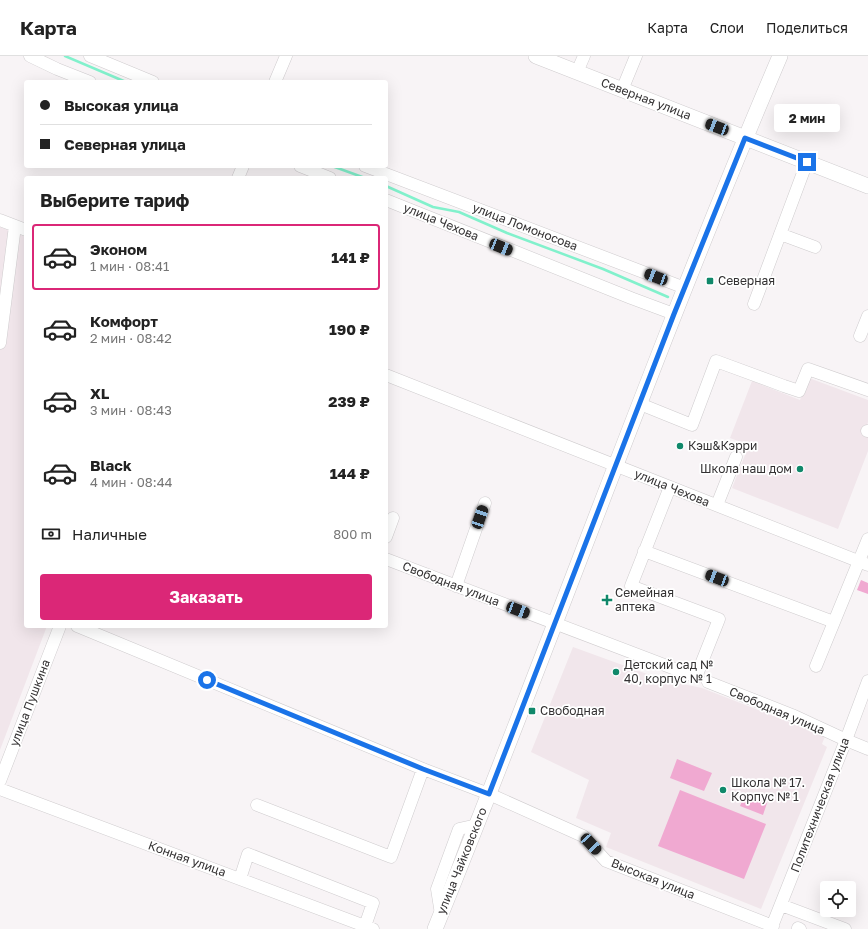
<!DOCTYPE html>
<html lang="ru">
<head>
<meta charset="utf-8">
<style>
  :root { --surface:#fff; --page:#f6f6f6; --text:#222; --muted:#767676; --line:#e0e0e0; --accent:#db2777 }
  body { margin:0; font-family:"Golos Text",sans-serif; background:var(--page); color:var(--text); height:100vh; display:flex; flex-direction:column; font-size:15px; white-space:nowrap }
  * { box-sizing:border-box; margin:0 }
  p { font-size:13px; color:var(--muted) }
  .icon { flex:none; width:22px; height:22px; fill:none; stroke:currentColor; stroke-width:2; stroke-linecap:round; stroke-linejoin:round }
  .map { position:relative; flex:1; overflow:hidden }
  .sheet { position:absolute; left:24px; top:120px; width:364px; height:452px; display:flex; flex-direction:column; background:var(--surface); border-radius:4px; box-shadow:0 4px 16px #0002 }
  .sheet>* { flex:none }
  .hud { position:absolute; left:24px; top:24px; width:364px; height:88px; border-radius:4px; box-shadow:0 4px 16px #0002; display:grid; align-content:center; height:88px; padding:0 16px; background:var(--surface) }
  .controls { position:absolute; left:820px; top:825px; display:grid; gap:8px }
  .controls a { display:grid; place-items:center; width:36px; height:36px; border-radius:4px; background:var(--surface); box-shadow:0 4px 16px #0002; font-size:20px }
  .end { position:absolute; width:18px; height:18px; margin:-9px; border:5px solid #1a73e8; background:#fff; box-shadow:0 0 0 2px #fff }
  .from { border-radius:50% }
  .bubble { position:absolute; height:28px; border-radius:4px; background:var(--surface); box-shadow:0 4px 16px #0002; font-size:13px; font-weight:700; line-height:28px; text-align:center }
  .car { position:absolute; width:12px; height:24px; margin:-12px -6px; border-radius:5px; box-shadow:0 0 3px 1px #0007; background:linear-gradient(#222 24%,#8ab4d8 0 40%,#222 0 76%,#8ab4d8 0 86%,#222 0) }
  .hud b { display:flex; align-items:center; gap:14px; height:38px; font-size:15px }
  .hud b+b { border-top:1px solid var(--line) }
  .hud i { width:10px; height:10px; background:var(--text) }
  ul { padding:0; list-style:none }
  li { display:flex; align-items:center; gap:12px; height:66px; margin:0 8px 6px; padding:0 8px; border:2px solid transparent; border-radius:4px }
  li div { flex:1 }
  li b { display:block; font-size:15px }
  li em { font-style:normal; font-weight:700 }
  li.active { border-color:var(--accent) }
  li>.icon { width:36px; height:36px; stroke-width:1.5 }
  h2 { padding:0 16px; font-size:18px; line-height:48px }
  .pay { display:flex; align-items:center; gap:10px; height:44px; padding:0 16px; font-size:15px }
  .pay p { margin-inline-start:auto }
  .cta { display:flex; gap:8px; margin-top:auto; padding:8px 16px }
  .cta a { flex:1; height:46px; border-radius:4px; background:var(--accent); color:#fff; font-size:16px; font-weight:700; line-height:46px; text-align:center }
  header { display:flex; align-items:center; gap:24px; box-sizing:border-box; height:56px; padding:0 20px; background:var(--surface); border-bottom:1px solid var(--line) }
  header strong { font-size:19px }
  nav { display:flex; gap:22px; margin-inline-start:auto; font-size:14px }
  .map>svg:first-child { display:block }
</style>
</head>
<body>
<header>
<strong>Карта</strong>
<nav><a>Карта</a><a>Слои</a><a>Поделиться</a></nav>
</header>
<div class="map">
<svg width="868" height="873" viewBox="0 0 868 873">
  <rect width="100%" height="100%" fill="#f8f4f6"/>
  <path fill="#f1e6eb" d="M0 171 26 181V570H47L0 694Z
    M809 322 868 344V366L865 375 868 377V395L838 473 732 432 749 389 730 382 752 325 800 344Z
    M573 591 650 619 678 627 702 632 825 680 822 688 827 691 761 853 606 791 611 777 576 762 589 724 531 696Z"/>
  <path fill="#f0a9d1" d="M861 524 868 527V538L857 534Z
    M677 703 712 717 704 735 670 722Z
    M680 734 766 768 744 823 658 790Z
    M745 738 767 747 763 759 740 750Z"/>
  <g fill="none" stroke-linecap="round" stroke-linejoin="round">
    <path stroke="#82f1cc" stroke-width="2.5" d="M65 0 126 26
      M332 110 365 122
      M386 130 433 151 459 156 507 177 603 213 668 241"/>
    <g stroke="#cfccce" stroke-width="13">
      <path id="minor" d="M30 0 57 13 90 26
        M90 0 153 26
        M577 16 584 0
        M275 26 286 0
        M622 34 636 0
        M300 110 330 122
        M365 110 685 232
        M238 122 243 110
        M386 144 631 242 674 258
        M0 164 26 174
        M780 178 815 191
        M754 248 807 106
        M860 280 868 260
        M0 287 15 170
        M386 319 868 509
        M640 348 692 369 716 305 784 330 799 335 808 313 868 334
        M867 375H868
        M717 449 736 401
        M386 481 393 462
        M644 495 834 566
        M386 503 696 621 719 563 631 530 670 431
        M456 530 485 447
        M77 570 423 713 489 738 583 780 606 805 773 870
        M816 610 868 483
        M708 626 792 659 846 684 868 693
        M0 725 60 570
        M0 733 373 873
        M257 749 391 801 423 713
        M240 823 248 798 373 847 365 870
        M781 849 845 873
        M441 858 437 833 459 773 477 769
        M798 872 800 873
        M771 873 846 684 868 625"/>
    </g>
    <g stroke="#cfccce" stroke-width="16">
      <path id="major" d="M536 0 868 130
        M435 873C553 583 657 288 780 0"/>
    </g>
    <use href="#minor" stroke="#fff" stroke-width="12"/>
    <use href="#major" stroke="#fff" stroke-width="15"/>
  </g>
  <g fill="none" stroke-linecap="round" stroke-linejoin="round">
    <path stroke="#1a73e8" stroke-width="5" d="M207 624 423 713 489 738 674 258 745 82 807 106"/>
  </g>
  <g fill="#10886a" stroke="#fff" stroke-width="1.5">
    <rect x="706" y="221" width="8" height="8" rx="2"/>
    <circle cx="680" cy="390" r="4"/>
    <circle cx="800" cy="413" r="4"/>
    <path d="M605 538h4v4h4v4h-4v4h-4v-4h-4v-4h4z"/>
    <circle cx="616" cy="616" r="4"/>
    <rect x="528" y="651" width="8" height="8" rx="2"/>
    <circle cx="723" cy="734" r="4"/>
  </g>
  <g text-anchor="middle" stroke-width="3.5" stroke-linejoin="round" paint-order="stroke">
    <g font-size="12" fill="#333132" stroke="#fff">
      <text transform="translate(646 43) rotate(21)" y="4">Северная улица</text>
      <text transform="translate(441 166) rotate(22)" y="4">улица Чехова</text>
      <text transform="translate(525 171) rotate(21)" y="4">улица Ломоносова</text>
      <text transform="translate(672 432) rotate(22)" y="4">улица Чехова</text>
      <text transform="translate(451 528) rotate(21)" y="4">Свободная улица</text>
      <text transform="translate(30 647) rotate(-69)" y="4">улица Пушкина</text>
      <text transform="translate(777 655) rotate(23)" y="4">Свободная улица</text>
      <text transform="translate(820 749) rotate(-69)" y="4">Политехническая улица</text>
      <text transform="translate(187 803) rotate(20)" y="4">Конная улица</text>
      <text transform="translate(462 805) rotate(-68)" y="4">улица Чайковского</text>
      <text transform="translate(653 823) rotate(22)" y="4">Высокая улица</text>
    </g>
    <g font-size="12" fill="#333132" stroke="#fff" text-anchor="start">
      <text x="718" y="229">Северная</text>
      <text x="688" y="394">Кэш&amp;Кэрри</text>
      <text x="792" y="417" text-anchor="end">Школа наш дом</text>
      <text x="615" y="541">Семейная<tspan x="615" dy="14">аптека</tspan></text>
      <text x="624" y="613">Детский сад №<tspan x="624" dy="14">40, корпус № 1</tspan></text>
      <text x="540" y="659">Свободная</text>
      <text x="731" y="731">Школа № 17.<tspan x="731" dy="14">Корпус № 1</tspan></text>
    </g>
  </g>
</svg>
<div class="controls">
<a><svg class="icon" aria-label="locate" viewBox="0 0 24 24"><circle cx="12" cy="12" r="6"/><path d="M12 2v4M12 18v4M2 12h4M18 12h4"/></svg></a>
</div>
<i class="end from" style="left:207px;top:624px"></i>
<i class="end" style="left:807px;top:106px"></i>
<div class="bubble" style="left:774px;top:48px;width:66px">2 мин</div>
<i class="car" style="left:717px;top:71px;rotate:291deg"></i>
<i class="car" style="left:501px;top:191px;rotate:112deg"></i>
<i class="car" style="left:656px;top:221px;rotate:291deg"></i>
<i class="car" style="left:480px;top:461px;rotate:19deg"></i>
<i class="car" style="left:717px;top:522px;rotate:291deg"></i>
<i class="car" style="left:518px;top:554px;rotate:111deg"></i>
<i class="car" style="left:591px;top:788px;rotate:137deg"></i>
<div class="hud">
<b><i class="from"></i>Высокая улица</b>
<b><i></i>Северная улица</b>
</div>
<section class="sheet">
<h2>Выберите тариф</h2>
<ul>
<li class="active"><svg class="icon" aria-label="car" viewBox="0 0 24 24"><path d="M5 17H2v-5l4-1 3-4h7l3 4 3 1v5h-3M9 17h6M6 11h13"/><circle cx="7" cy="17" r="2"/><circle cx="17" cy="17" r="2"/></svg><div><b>Эконом</b><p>1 мин · 08:41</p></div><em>141 ₽</em></li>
<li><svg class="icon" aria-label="car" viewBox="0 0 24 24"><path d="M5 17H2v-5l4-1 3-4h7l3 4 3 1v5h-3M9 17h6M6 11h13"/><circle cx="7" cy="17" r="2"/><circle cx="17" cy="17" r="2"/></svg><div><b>Комфорт</b><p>2 мин · 08:42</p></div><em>190 ₽</em></li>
<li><svg class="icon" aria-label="car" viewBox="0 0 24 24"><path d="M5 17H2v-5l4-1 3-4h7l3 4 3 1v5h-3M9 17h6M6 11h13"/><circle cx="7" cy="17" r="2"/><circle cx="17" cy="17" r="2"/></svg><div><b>XL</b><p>3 мин · 08:43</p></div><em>239 ₽</em></li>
<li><svg class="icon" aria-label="car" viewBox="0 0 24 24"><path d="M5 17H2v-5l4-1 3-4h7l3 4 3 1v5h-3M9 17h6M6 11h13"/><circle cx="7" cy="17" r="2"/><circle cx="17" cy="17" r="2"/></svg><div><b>Black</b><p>4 мин · 08:44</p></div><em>144 ₽</em></li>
</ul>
<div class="pay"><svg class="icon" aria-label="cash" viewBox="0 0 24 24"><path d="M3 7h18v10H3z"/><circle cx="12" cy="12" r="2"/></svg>Наличные<p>800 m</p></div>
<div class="cta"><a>Заказать</a></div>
</section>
</div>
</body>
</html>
